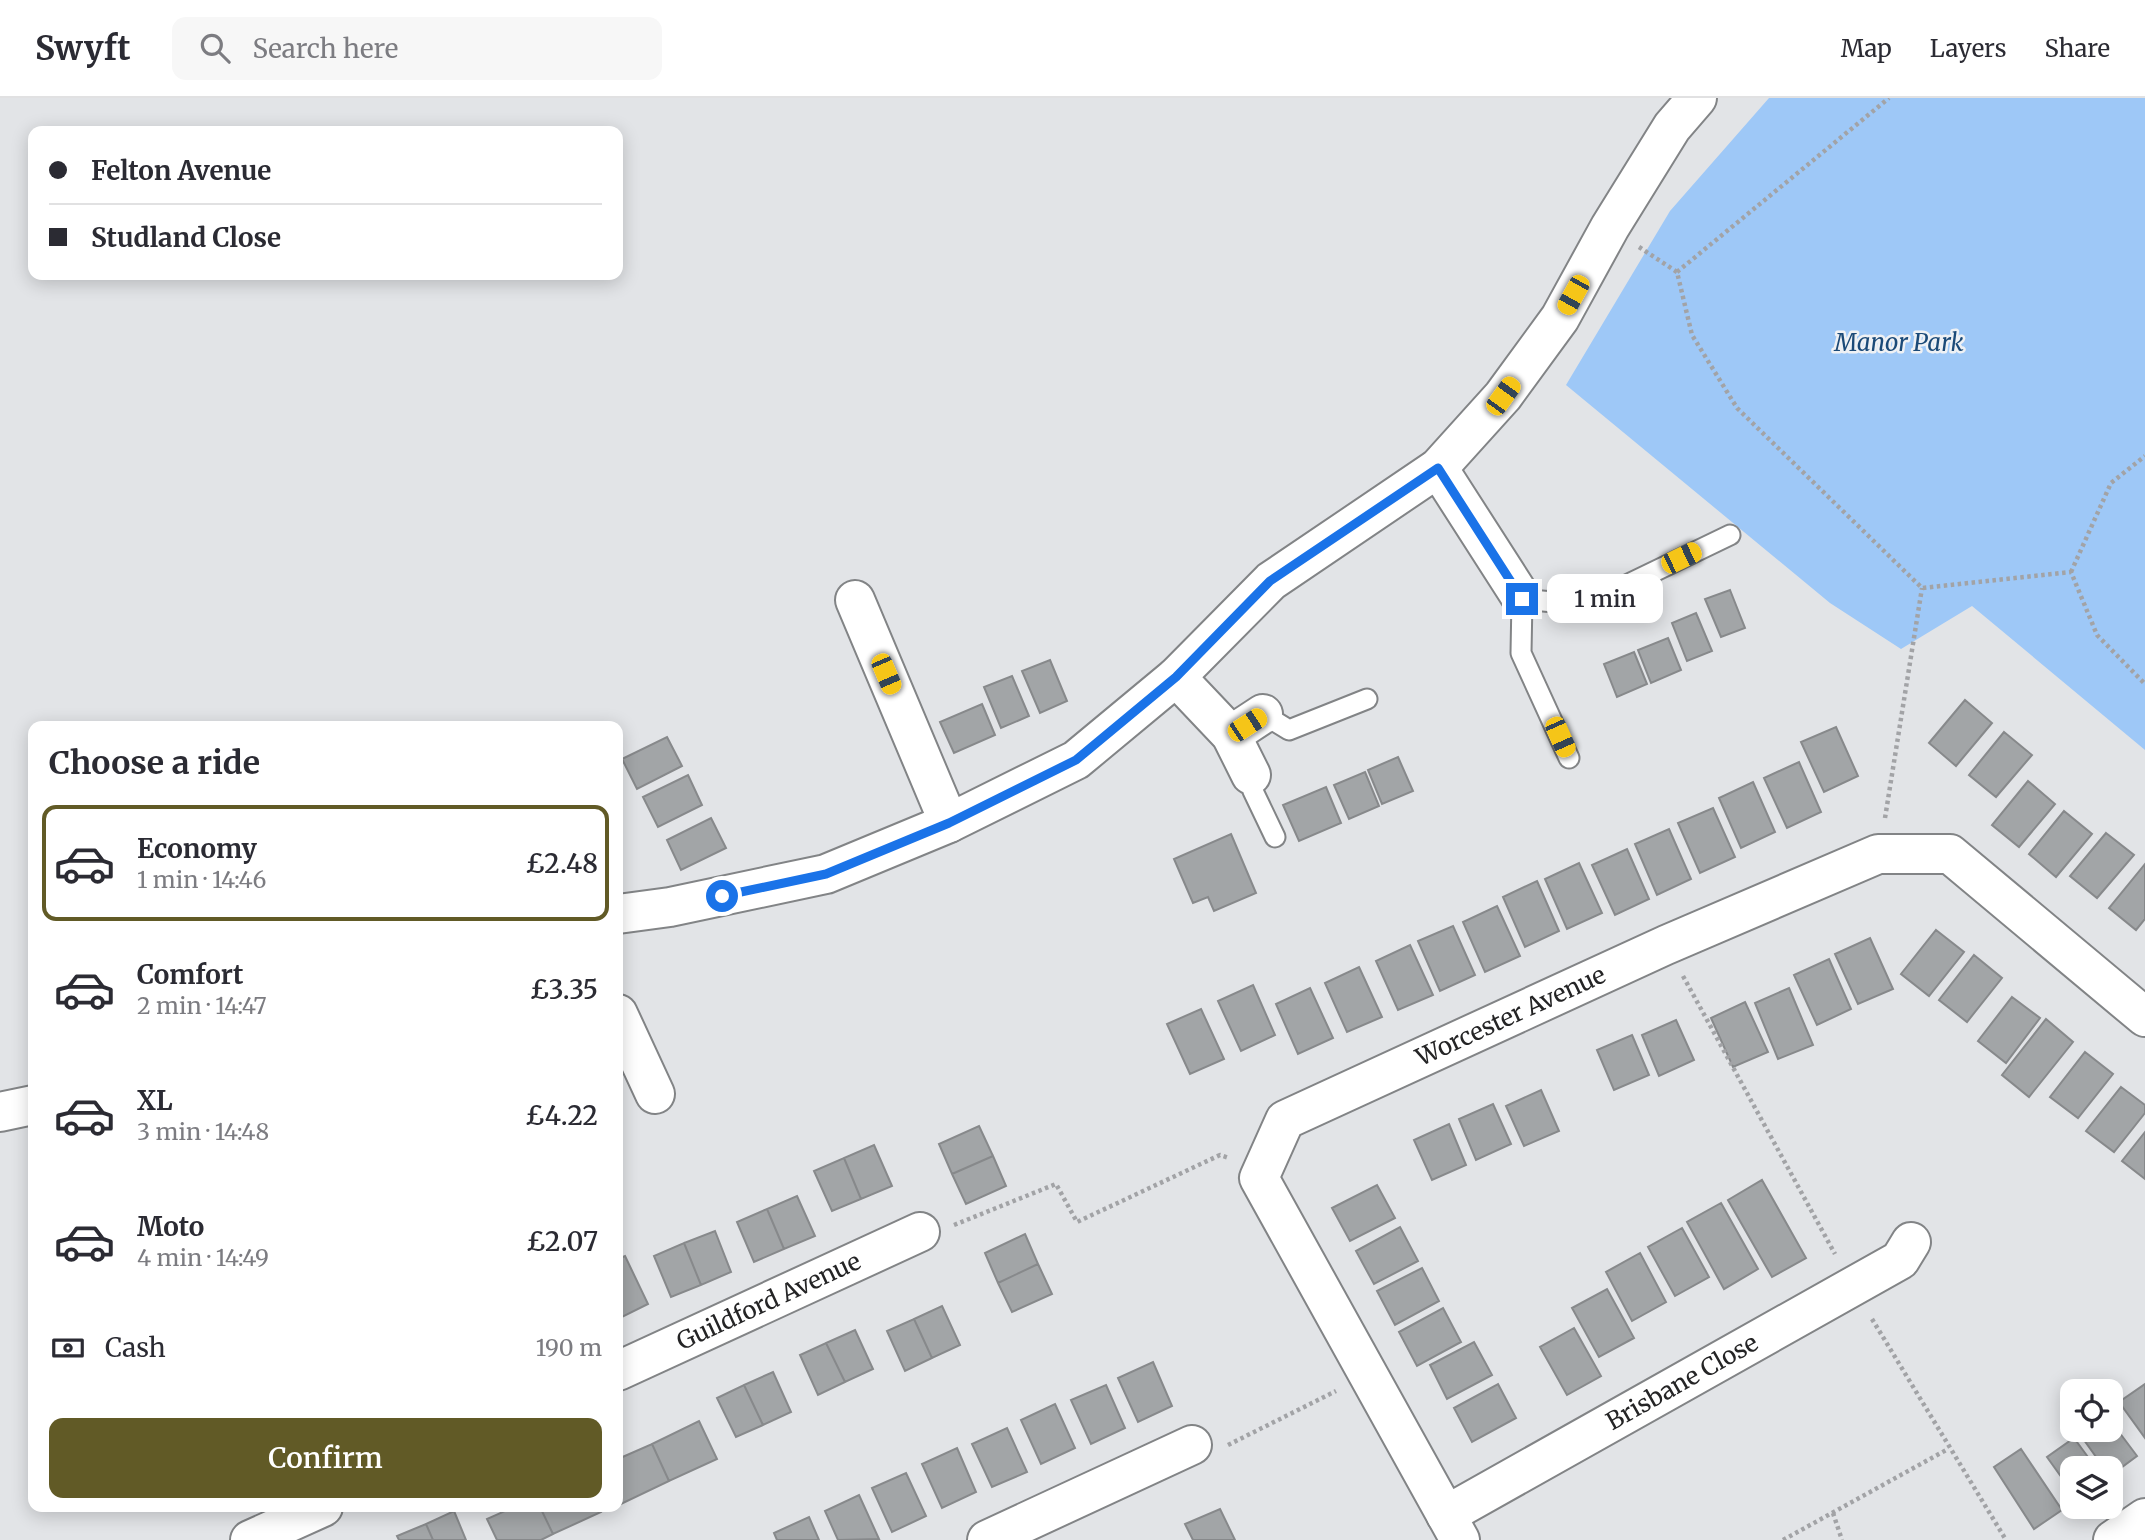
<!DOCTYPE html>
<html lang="en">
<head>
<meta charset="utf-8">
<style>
  :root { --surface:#fff; --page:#f7f7f7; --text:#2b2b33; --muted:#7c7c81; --line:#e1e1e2; --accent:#615a26 }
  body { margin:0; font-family:Merriweather,serif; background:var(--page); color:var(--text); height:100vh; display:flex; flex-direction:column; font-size:26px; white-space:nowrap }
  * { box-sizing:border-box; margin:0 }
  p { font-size:23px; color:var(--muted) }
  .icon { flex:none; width:38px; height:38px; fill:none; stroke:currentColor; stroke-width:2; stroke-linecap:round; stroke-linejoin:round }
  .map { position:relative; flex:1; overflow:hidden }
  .panel { position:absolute; left:28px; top:623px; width:595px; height:791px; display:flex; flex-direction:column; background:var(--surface); border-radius:14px; box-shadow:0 4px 18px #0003 }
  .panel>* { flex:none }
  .top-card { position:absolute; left:28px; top:28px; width:595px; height:154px; border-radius:14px; box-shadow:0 4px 18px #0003; display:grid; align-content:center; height:154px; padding:0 21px; background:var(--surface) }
  .tools { position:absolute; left:2060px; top:1281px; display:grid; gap:14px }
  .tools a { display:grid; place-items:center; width:63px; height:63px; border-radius:14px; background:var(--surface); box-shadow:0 4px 18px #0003; font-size:35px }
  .end { position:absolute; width:32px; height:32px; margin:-16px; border:9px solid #1a73e8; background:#fff; box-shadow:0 0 0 4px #fff }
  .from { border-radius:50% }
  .bubble { position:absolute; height:49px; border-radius:14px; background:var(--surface); box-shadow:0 4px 18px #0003; font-size:23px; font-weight:600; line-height:49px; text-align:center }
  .car { position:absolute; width:21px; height:42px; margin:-21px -10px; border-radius:9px; box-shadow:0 0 5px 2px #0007; background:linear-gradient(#f5c518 24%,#345 0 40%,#f5c518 0 76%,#345 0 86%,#f5c518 0) }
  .top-card b { display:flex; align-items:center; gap:24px; height:66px; font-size:26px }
  .top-card b+b { border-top:2px solid var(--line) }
  .top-card i { width:18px; height:18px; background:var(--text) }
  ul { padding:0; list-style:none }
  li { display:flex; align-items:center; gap:21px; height:116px; margin:0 14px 10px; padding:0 7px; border:4px solid transparent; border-radius:14px }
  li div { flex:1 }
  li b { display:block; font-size:26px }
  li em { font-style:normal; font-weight:600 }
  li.selected { border-color:var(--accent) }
  li>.icon { width:63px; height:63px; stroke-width:1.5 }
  h2 { padding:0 21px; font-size:32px; line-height:84px }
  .pay { display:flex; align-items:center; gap:18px; height:77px; padding:0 21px; font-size:26px }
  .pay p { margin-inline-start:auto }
  .button { display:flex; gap:14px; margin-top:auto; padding:14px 21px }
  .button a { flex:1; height:80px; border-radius:14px; background:var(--accent); color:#fff; font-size:28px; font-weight:600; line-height:80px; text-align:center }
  header { display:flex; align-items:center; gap:42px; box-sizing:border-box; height:98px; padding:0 35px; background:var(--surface); border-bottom:2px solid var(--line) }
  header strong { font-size:33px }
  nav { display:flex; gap:38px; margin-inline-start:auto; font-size:24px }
  .search { width:490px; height:63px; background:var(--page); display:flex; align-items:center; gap:18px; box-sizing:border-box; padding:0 24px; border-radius:14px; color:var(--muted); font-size:26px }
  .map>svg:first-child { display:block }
</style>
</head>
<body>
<header>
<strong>Swyft</strong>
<div class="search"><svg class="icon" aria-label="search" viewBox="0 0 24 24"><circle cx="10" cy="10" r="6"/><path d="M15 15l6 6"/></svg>Search here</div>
<nav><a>Map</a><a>Layers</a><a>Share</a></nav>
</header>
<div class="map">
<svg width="2145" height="1442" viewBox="0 0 2145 1442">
  <rect width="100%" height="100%" fill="#e2e4e7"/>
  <path fill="#9ec8f7" d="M1769 0H2145V652L1972 508 1901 551 1830 505 1566 287 1670 113Z"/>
  <path fill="#a2a5a7" stroke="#87898b" stroke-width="2" d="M1730 492 1745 530 1721 539 1705 501Z
    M1696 515 1712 553 1687 563 1672 525Z
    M1668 540 1681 572 1651 585 1638 552Z
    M1634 554 1647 586 1617 599 1604 566Z
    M1050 562 1067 603 1040 615 1022 573Z
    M1012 578 1029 618 1001 630 984 589Z
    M1965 602 1992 625 1956 668 1929 645Z
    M982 606 995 637 954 655 940 624Z
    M1836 629 1858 678 1824 694 1801 644Z
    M2004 634 2032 657 1996 699 1969 677Z
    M667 639 682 668 637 691 622 661Z
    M1398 659 1413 693 1382 706 1368 672Z
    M1799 664 1821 714 1787 730 1764 680Z
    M1365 674 1379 708 1349 721 1334 687Z
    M688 677 702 707 658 729 643 699Z
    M2028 683 2055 706 2019 749 1992 727Z
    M1753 684 1775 734 1741 750 1719 700Z
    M1326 689 1341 725 1299 743 1283 707Z
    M1713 710 1735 759 1700 775 1678 725Z
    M2064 713 2092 736 2056 779 2029 756Z
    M711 720 726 750 681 772 667 742Z
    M1669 731 1691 781 1657 797 1635 746Z
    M2106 735 2134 757 2097 800 2070 778Z
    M1231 736 1256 795 1214 813 1208 799 1193 805 1174 761Z
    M1627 751 1649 801 1615 817 1592 767Z
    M1579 765 1602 815 1567 831 1545 781Z
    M2145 766V821L2136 832 2109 810Z
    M1537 783 1559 833 1525 849 1503 799Z
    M1497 808 1520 858 1485 874 1463 824Z
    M1453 828 1475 877 1440 893 1418 843Z
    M1936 832 1964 854 1929 898 1901 876Z
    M1870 840 1893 891 1858 906 1835 856Z
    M1410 847 1433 897 1398 912 1376 863Z
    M1974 857 2002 880 1967 924 1939 902Z
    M1829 861 1851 911 1817 927 1794 877Z
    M1359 869 1382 919 1347 934 1325 885Z
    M1253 887 1275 937 1241 953 1218 903Z
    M1310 890 1333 940 1298 956 1276 906Z
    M1789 890 1813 947 1778 961 1755 905Z
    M2012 899 2040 920 2006 965 1978 943Z
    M1745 904 1768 954 1733 969 1711 920Z
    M1201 911 1224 961 1190 976 1167 926Z
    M2046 921 2073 944 2029 999 2002 977Z
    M1676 922 1694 962 1659 978 1642 937Z
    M1632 937 1649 977 1614 992 1597 952Z
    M2085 954 2113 976 2078 1020 2050 999Z
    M2121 989 2145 1007V1015L2114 1054 2086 1033Z
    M1541 992 1559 1033 1524 1048 1506 1008Z
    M1493 1006 1511 1046 1476 1062 1459 1021Z
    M1449 1026 1466 1067 1432 1082 1414 1042Z
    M979 1028 993 1058 952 1076 939 1046Z
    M2145 1034V1081L2122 1063Z
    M874 1047 892 1088 861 1101 844 1060Z
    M993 1058 1006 1088 966 1106 952 1076Z
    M844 1060 861 1101 832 1113 814 1073Z
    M1762 1082 1806 1160 1772 1179 1728 1102Z
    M1377 1087 1395 1120 1350 1143 1332 1110Z
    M797 1098 815 1138 784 1151 767 1111Z
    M1721 1105 1758 1171 1724 1191 1687 1124Z
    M767 1111 784 1151 754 1164 737 1124Z
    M1400 1129 1418 1163 1374 1186 1356 1153Z
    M1682 1130 1709 1179 1675 1198 1648 1149Z
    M715 1133 731 1174 701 1187 684 1145Z
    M1025 1136 1038 1166 998 1185 985 1155Z
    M684 1145 701 1187 671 1199 654 1158Z
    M1640 1155 1666 1204 1632 1223 1606 1174Z
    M625 1158 648 1206 618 1221V1161Z
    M1038 1166 1052 1196 1012 1214 998 1185Z
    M1422 1170 1439 1203 1395 1227 1377 1193Z
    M1607 1191 1634 1240 1599 1259 1572 1210Z
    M942 1208 960 1247 932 1260 914 1221Z
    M1443 1210 1461 1244 1417 1268 1399 1234Z
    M914 1221 932 1260 905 1273 887 1233Z
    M1574 1230 1601 1278 1567 1297 1540 1249Z
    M855 1232 873 1271 845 1284 826 1245Z
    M1474 1244 1492 1277 1447 1301 1430 1267Z
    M826 1245 845 1284 818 1297 800 1257Z
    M1153 1264 1172 1308 1138 1324 1118 1280Z
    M773 1274 791 1314 763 1327 744 1287Z
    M1498 1286 1516 1320 1472 1344 1454 1310Z
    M2145 1286V1340L2119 1304Z
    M744 1287 763 1327 736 1339 717 1300Z
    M1106 1287 1125 1330 1091 1346 1071 1302Z
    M1055 1306 1075 1350 1041 1366 1021 1322Z
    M2110 1322 2137 1358 2110 1378V1370H2104L2079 1335 2084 1332H2110Z
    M699 1323 717 1361 669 1383 652 1346Z
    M1007 1330 1027 1374 992 1389 972 1346Z
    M2074 1340 2096 1370H2072V1394L2047 1359Z
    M652 1346 669 1383 621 1406 618 1361Z
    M957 1350 976 1394 942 1410 922 1366Z
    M2021 1351 2062 1412 2034 1431 1994 1369Z
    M906 1375 926 1418 892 1434 872 1390Z
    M859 1397 879 1441 838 1442 825 1413Z
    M514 1409H540L553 1436 541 1442H497L487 1421Z
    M540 1409H599L601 1414 553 1436Z
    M1220 1411 1235 1442H1193L1185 1426Z
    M454 1413 466 1442H433L426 1426Z
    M809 1419 819 1442H777L774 1435Z
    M426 1426 433 1442H399L397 1438Z"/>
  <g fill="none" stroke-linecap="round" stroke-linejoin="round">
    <g stroke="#828486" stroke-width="23">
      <path id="service" d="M1263 616 1289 632 1367 601
        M1569 660 1521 555 1522 501 1585 507 1730 437
        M1251 677 1253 693 1275 739"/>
    </g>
    <g stroke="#828486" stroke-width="42">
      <g id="minor">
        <path d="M1438 370 1522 501"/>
        <path d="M855 502 949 725"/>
        <path d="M1176 579 1231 637 1251 677"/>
        <path d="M1231 637 1263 616"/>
        <path d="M618 816 670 809 826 776 949 725 1076 662 1176 579 1271 483 1438 370 1503 298 1560 220 1610 129 1672 29 1697 0"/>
        <path d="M618 916 655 996"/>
        <path d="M0 1014 33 1007"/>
        <path id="s1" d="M618 1273 920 1134"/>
        <path id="s2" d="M1446 1417 1900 1162 1911 1144"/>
        <path d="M250 1442 323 1409"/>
        <path d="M987 1442 1192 1347"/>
        <path id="s3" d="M1460 1442 1259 1080 1285 1022 1666 847 1878 756H1950L2145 919"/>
        <path d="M2113 1442 2145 1420"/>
      </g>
    </g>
    <path stroke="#a2a3a6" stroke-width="4.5" stroke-dasharray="3.5 3.5" stroke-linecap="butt" d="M1639 149 1677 174 1692 237 1737 310 1922 490 2071 474 2097 537 2145 586
      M1677 174 1889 0
      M2071 474 2111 385 2145 358
      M1885 720 1922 490
      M1683 878 1835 1156
      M954 1127 1056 1086 1077 1124 1220 1057 1229 1060
      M1872 1221 2006 1442
      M1228 1347 1336 1293
      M1833 1415 1842 1442
      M1783 1442 1948 1351"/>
    <use href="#service" stroke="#fff" stroke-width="19"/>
    <use href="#minor" stroke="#fff" stroke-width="38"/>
  </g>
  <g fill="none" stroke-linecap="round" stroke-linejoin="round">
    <path stroke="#1a73e8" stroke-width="9" d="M722 798 826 776 949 725 1076 662 1176 579 1270 483 1438 370 1522 501"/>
  </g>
  <g text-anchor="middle" stroke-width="5" stroke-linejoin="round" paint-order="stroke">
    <g font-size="24" font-style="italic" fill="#1b4a78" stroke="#eff1f4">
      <text x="1899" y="253">Manor Park</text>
    </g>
    <g font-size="24" fill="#242425" stroke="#eff1f4">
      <text dy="8" stroke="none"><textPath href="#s3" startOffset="726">Worcester Avenue</textPath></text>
      <text dy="8" stroke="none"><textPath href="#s1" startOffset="166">Guildford Avenue</textPath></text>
      <text dy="8" stroke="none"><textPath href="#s2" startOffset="271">Brisbane Close</textPath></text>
    </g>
  </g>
</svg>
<div class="tools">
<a><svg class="icon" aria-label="locate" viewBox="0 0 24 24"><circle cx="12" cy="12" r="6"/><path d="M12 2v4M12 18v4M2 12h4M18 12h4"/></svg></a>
<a><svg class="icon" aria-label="layers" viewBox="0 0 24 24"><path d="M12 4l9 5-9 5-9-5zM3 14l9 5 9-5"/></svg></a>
</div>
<i class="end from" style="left:722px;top:798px"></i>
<i class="end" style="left:1522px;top:501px"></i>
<div class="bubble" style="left:1547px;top:476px;width:116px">1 min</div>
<i class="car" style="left:1573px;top:197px;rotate:209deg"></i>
<i class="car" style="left:1503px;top:298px;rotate:36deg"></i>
<i class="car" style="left:1681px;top:460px;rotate:64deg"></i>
<i class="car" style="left:886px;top:576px;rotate:157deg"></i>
<i class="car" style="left:1247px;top:627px;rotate:57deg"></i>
<i class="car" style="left:1560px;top:639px;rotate:156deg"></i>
<div class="top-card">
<b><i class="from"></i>Felton Avenue</b>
<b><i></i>Studland Close</b>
</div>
<section class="panel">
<h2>Choose a ride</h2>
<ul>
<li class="selected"><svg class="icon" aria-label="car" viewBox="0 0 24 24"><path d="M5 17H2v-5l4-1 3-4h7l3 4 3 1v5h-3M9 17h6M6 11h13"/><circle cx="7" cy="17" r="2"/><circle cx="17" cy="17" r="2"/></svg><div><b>Economy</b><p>1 min · 14:46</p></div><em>£2.48</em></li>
<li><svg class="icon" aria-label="car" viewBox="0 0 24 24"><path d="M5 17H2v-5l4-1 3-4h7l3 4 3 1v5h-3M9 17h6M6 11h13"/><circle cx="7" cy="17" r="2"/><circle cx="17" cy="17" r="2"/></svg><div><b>Comfort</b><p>2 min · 14:47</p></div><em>£3.35</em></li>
<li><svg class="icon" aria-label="car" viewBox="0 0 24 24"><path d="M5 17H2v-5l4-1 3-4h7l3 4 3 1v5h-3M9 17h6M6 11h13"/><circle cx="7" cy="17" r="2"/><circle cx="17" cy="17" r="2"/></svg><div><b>XL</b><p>3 min · 14:48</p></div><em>£4.22</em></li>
<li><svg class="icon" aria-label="car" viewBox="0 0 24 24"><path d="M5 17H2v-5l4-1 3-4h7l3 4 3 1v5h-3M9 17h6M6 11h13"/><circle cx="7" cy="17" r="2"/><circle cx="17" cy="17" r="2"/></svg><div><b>Moto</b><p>4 min · 14:49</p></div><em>£2.07</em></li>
</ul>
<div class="pay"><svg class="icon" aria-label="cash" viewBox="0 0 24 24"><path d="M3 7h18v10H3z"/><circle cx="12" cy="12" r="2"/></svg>Cash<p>190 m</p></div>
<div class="button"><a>Confirm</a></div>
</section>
</div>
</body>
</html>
